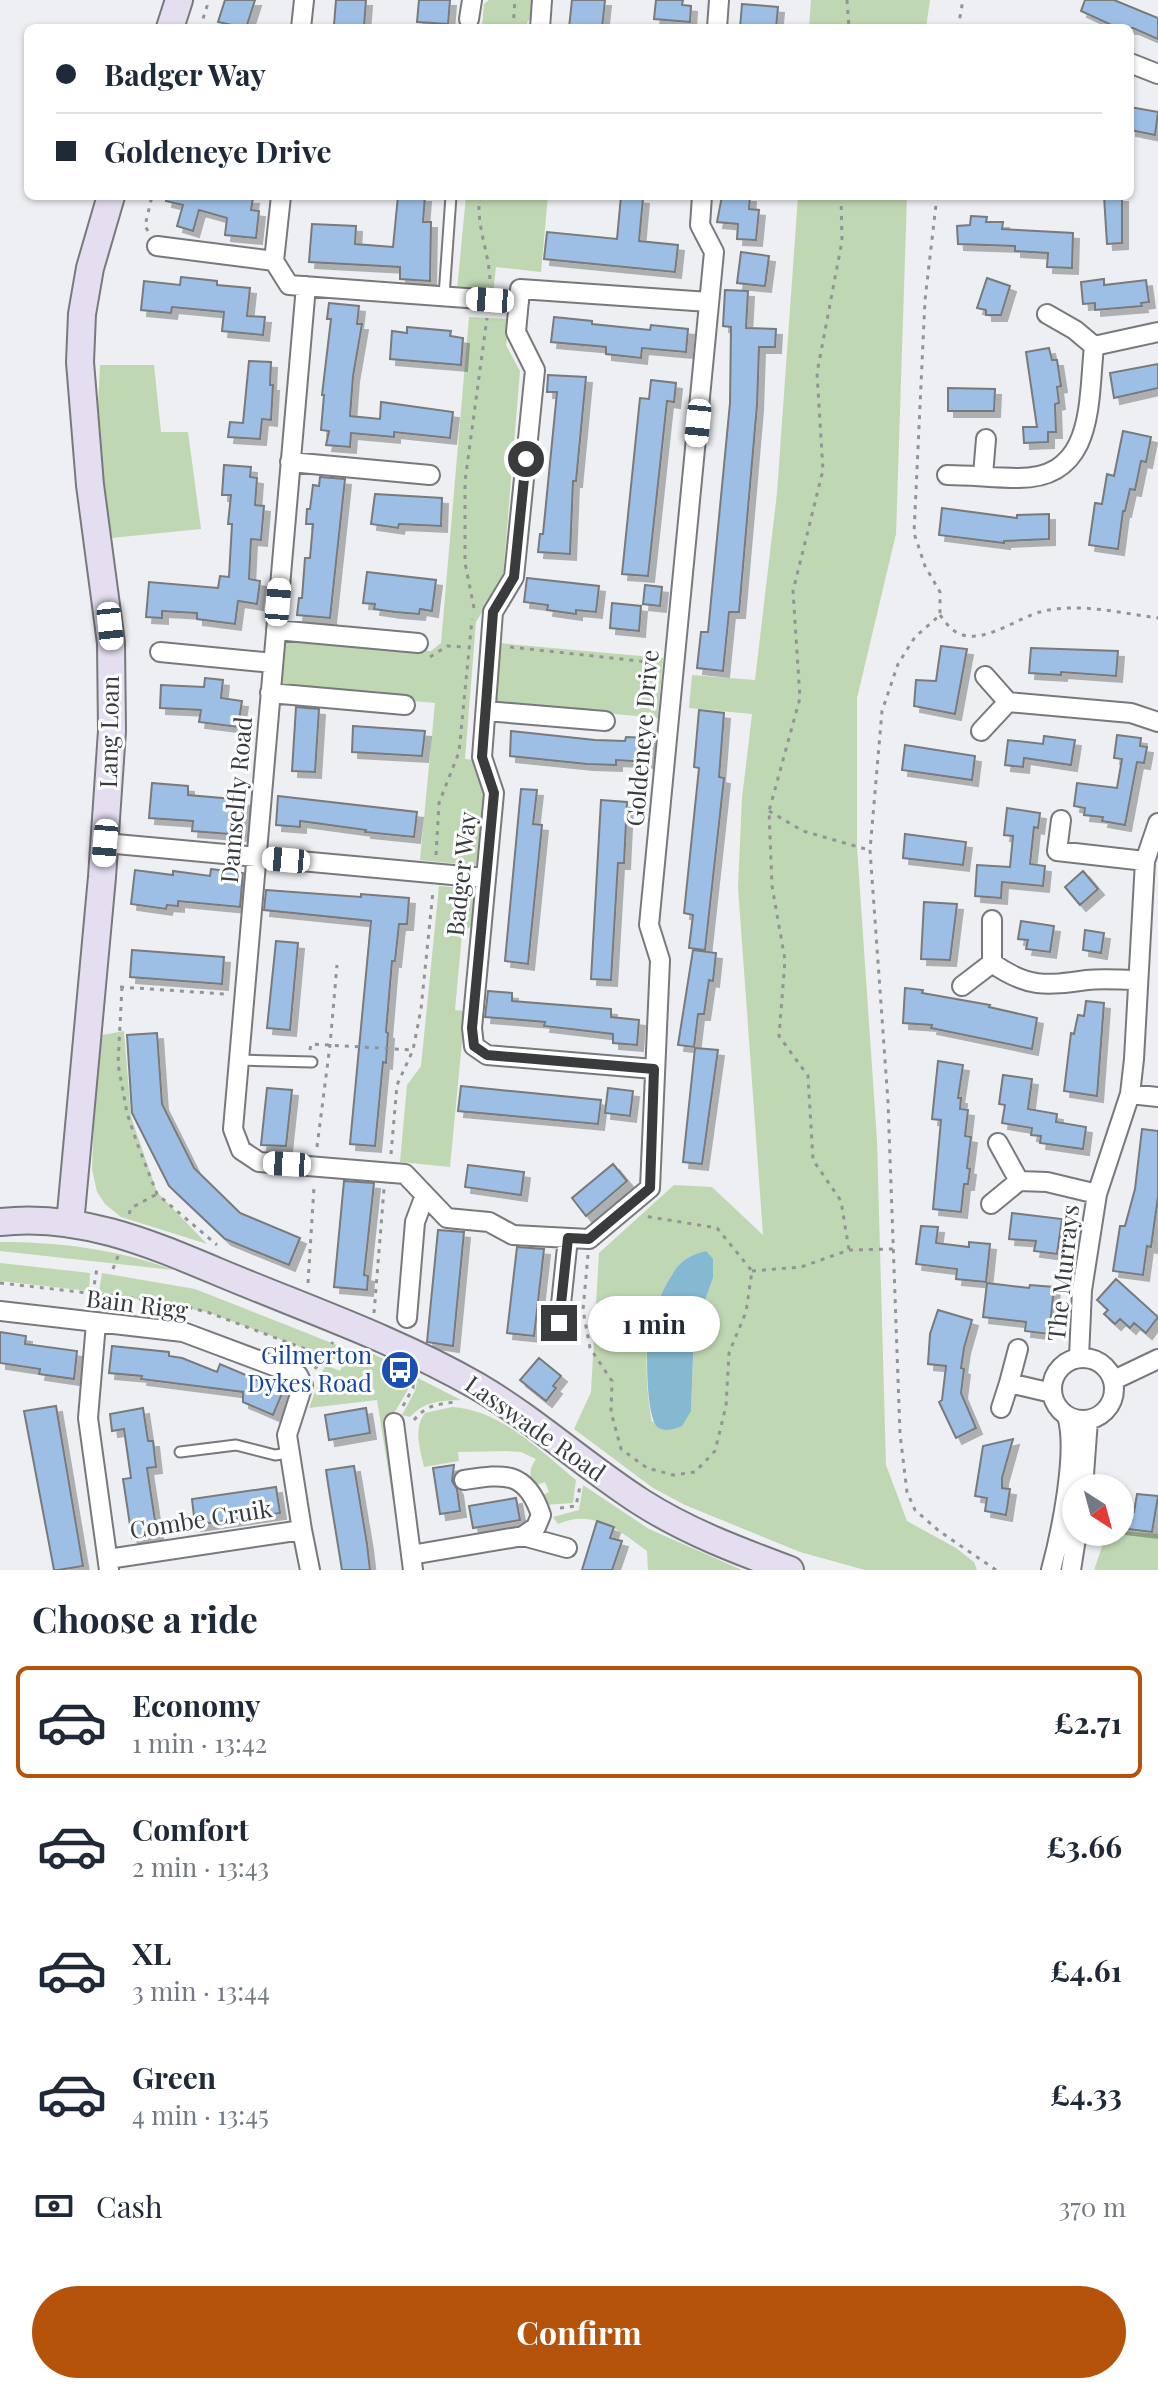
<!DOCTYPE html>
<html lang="en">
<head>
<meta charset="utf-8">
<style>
  :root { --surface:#fff; --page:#f2f2f3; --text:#1f2937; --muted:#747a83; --line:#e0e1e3; --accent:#b45309 }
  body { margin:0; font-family:"Playfair Display",serif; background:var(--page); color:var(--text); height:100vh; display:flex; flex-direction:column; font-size:30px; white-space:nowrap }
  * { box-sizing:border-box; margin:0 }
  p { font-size:26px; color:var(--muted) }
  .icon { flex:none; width:44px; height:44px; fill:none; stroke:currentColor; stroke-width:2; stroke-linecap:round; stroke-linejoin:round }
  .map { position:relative; height:1570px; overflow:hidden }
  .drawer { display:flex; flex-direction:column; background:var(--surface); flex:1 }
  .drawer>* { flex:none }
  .hud { position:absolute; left:24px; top:24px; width:1110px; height:176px; border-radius:12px; box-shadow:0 2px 6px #0004; display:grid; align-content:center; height:176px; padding:0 32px; background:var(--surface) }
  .needle { width:52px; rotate:144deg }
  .buttons { position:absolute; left:1062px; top:1474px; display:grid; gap:16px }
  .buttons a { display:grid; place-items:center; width:72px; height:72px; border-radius:50%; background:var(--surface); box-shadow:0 2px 6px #0004; font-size:40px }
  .end { position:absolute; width:36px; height:36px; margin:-18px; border:10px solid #3a3b3c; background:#fff; box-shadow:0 0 0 4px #fff }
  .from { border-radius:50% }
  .bubble { position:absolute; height:56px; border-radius:28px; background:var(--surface); box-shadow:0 2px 6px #0004; font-size:26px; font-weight:700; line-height:56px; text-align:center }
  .car { position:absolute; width:24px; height:48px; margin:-24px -12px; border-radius:10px; box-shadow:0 0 6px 2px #0007; background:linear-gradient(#fff 24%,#345 0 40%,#fff 0 76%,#345 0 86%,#fff 0) }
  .hud b { display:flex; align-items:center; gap:28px; height:76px; font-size:30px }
  .hud b+b { border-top:2px solid var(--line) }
  .hud i { width:20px; height:20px; background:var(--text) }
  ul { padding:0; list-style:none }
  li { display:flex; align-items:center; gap:24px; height:112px; margin:0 16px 12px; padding:0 16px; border:4px solid transparent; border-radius:12px }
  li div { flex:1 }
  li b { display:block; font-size:30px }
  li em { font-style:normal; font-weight:700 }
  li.active { border-color:var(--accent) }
  li>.icon { width:72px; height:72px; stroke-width:1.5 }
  h2 { padding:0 32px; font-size:36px; line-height:96px }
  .pay { display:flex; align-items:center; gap:20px; height:88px; padding:0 32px; font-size:30px }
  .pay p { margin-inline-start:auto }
  .cta { display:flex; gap:16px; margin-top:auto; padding:16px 32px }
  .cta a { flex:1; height:92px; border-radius:48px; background:var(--accent); color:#fff; font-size:32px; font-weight:700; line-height:92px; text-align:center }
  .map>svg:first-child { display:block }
</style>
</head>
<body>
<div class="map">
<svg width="1158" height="1570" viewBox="0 0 1158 1570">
  <defs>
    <filter id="shadow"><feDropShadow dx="6" dy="6" stdDeviation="0" flood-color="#0004"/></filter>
  </defs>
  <rect width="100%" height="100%" fill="#edeff2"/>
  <path fill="#c0d7b3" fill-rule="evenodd" d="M489 0H535L534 16 527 22V28H482L484 4Z
    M811 0H930L926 28H809Z
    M466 196H548L541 272 496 267 493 293 457 290Z
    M798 196H907L896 534 857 698V847L877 1140 886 1465 907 1521 956 1548 974 1562 977 1570H865L800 1552 685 1505 653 1488 574 1429 591 1392 599 1253 674 1185 712 1187 763 1235 738 887 742 798 752 714 689 708 692 675 755 680 777 493ZM673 1273 713 1278 694 1331 691 1411 652 1422C647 1397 645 1365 648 1339 651 1316 663 1293 673 1273Z
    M469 317 510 319 506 345 520 371 503 576 476 622 465 759 474 760 484 792 478 866 420 860 435 703 281 689 285 637 431 651 441 643Z
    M100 365H154L161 432H188L201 529 111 538 97 426Z
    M498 643 663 658 658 718 493 703Z
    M439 886 476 889 473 924 462 934 455 1010 465 1011 450 1167 400 1162 407 1085 421 1066Z
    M124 1031 131 1117 157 1192 207 1244 121 1217 105 1204 97 1192 92 1169 97 1036Z
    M0 1242C57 1242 119 1249 173 1270L0 1251Z
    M0 1263 90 1273 89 1291 0 1281Z
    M102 1273 195 1289 342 1347 336 1360 207 1312 99 1292Z
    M350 1351 369 1358V1352L409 1371V1388L387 1425 394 1507 377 1400 309 1408 325 1365 340 1371Z
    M418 1378 461 1400C439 1401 425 1401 410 1417L402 1415 415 1391Z
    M452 1407C501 1410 539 1450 576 1480L573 1503 544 1505 539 1497 549 1492 545 1482 534 1486C529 1475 529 1469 536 1459L521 1452 506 1451 458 1452 459 1461 424 1467C420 1448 413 1430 425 1413Z
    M583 1485 649 1529 742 1570H648L647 1551C620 1531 593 1508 558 1524L553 1517 579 1510Z
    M1120 1531 1158 1534V1570H1094L1107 1532Z"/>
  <path fill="#84b9d1" d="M706 1251 713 1259V1278L694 1331 691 1411 682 1426C675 1429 666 1432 659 1428 646 1422 646 1353 648 1338 650 1318 661 1292 672 1275 680 1260 691 1255 706 1251Z"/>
  <path fill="#9ebfe5" stroke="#787a7c" stroke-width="2" filter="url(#shadow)" d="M225 0H255L246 28 218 22Z
    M336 0H366L364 26 334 25Z
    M419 0H450L448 24 417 22Z
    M572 0H605L602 28H569Z
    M656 0H683L682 5 691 6 690 22 654 19Z
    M1085 0H1114L1158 18V39L1133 28H1118L1081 11Z
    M742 4 778 7 776 28H740Z
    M1130 107 1158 112 1155 135 1130 130Z
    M167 196 253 198 251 210 259 211 256 238 225 235 227 218 199 210 193 231 177 226 183 205 166 201Z
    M398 196H425L423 222H431L430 281 400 279V267L309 262 312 224 356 226 355 244 393 247Z
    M621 196 643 198 639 241 678 245 675 272 544 259 547 232 617 239Z
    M722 196H750L749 209 759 210 756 240 737 239 738 224 717 222Z
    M1104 196H1122V243L1107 244Z
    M971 216 987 217 986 222H1003L1002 229 1073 233 1072 268 1047 267 1048 253 1015 251V246L958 244 957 226 970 225Z
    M741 252 769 256 765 286 737 283Z
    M181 277 217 281V285L250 288 247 316 265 317 263 335 222 331 224 312 172 307 171 313 141 310 144 281 180 285Z
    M987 278 1010 286 1001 315H986V310L977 308Z
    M1104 279V285L1146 280 1149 302 1141 303 1142 306 1095 310V303L1083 304 1081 282Z
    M725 290 748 291 746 328 776 329 775 347H759L757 405 739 612H729L723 671 697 668 701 632H708L730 403 731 327 723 326Z
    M329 303 359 306 357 324H362L353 376 350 416 380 419 381 402 453 412 450 438 394 432V437L351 433 350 447 326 445 329 431 321 430 324 395H322L331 319H327Z
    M554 317 592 321V324L650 330 651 325 688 329 686 352 642 348 641 358 606 354V347L551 342Z
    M407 327 451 331 450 336 463 338 461 365 390 359 392 331 407 333Z
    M1049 348 1052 360H1057L1061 386 1057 387 1059 403 1055 404 1056 432H1048V442L1024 443 1023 427H1037L1026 352Z
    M249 361 271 362 270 385H273L271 420 262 419 260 439 228 437 230 422 243 423Z
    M1158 364V388L1114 398 1110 373Z
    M548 375 586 377 576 481H573L570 554 538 552 540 534H543L557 392H547Z
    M651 380 676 383 674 402 667 401 648 576 622 574 640 398 649 399Z
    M948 388 995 389 994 411H948Z
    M1123 431 1151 437 1146 462 1141 461 1135 490 1130 489 1125 511H1123L1118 549 1089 545 1095 503 1102 504 1107 474 1114 476Z
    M224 465 251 467 250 477 257 478 255 505 264 506 261 540 251 539 249 579 260 581 257 604 238 601 235 624 197 619V613L162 611V618L146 617 149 582 218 588 220 576 229 577 232 524H228L231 495H222Z
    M320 477 345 479 330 618 297 615 299 598H302L305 558H310L313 524H306L307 509H310L313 485 319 486Z
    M375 494 442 498 441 526 399 524 398 528 371 524Z
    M942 508 1017 518V515L1049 514V539L1004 541V543L939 535Z
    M367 572 436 580 432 611 420 609 419 614 395 612 374 609 375 604 363 603Z
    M527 578 599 586 596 612 576 610V614L547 610 548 605 524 602Z
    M645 585 662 587 660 606 643 604Z
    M612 603 641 606 639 631 610 628Z
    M941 646 967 649 955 714 914 706 916 680 936 681Z
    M1031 648 1118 651 1116 676 1061 672V675L1029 673Z
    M205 678 223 680 221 698 242 701 238 727 199 722 201 710 160 708 161 685 204 687Z
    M296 707 319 709 315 772 292 771Z
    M699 710 724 713 719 777 724 778 705 950 689 948 693 915 684 913 699 768 694 767Z
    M353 726 425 731 422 756 352 752Z
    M511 731 595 740 625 741 626 737 650 738 648 762 616 760V765L587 764 510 756Z
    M1117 735 1141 738 1140 746 1147 747 1144 763 1137 762 1125 825 1102 821 1103 817 1084 815 1085 808 1074 806 1077 783 1117 788 1122 759 1114 758Z
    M1044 736 1075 740 1071 765 1024 758 1023 767 1005 765 1008 740 1043 744Z
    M905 745 975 756 972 780 902 770Z
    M152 783 188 786V795L245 800 242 835 192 831 193 821 149 818Z
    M521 789 537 790 533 824 542 825 528 964 505 961Z
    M278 796 417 812 414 837 365 832 366 830 300 821V827L276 825Z
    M601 800 627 802 624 863H618L611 980 591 979Z
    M1007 808 1040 813 1038 828 1034 827 1030 864 1045 866 1043 886 1002 882 1001 898 975 896 977 865 1010 867 1013 836 1004 835Z
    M905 834 966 842 963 865 903 858Z
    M211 869 243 873 240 907 178 901V906L167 905 166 909 131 904 135 870 173 875V871L210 876Z
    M1083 871 1098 889 1080 905 1065 887Z
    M266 890 361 897V894L409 898 407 924H399L395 961H392L386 1032 388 1033 386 1063 383 1062 375 1146 350 1144 371 921 264 910Z
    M924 902 957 904 950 960 921 959Z
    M1021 921 1054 926 1050 952 1026 949 1028 940 1018 939Z
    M1085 930 1104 933 1101 953 1083 950Z
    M276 941 298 943 290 1030 267 1028Z
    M132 950 224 957 222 984 130 977Z
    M693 950 716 953 713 981 709 980 704 1014H698L694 1047 678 1045Z
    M905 988 923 990 922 993 990 1005 989 1007 1037 1018 1032 1049 931 1028 932 1025 903 1023Z
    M488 991 512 993V1001L611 1009V1017L639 1020 637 1045 613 1043V1034L544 1026 545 1022 485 1017Z
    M1086 1001 1104 1003 1097 1096 1064 1091 1071 1033 1074 1034 1078 1015 1084 1016Z
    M157 1033 162 1104 194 1168 240 1213 300 1238 289 1265 225 1239 169 1186 132 1113 127 1035Z
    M695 1048 718 1050 702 1164 683 1162Z
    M938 1061 963 1065 958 1098H961L960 1109 968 1110 965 1136 971 1137 967 1168 970 1169 968 1184H964L961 1212 933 1209 941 1120 932 1119Z
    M1003 1075 1032 1079 1028 1109 1057 1114 1056 1122 1086 1127 1083 1149 1040 1143 1041 1136 1031 1135 1032 1128 1002 1123 1005 1105 999 1104Z
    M461 1086 601 1100 598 1124 458 1111Z
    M267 1088 292 1090 286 1146 261 1145Z
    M608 1088 633 1091 630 1116 605 1113Z
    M1142 1129 1158 1131V1197L1151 1247 1147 1246 1143 1275 1113 1271 1120 1226H1125L1135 1189Z
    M613 1164 627 1181 586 1216 572 1198Z
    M468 1165 524 1172 521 1195 465 1187Z
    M344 1181 374 1183 364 1275 368 1276 367 1290 334 1287Z
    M1012 1213 1062 1219 1057 1254 1034 1251 1036 1241 1009 1239Z
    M921 1226 938 1227 936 1243 969 1247V1242L990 1244 986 1282 956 1279 957 1269 916 1264Z
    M438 1230 464 1232 453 1346 427 1342Z
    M517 1247 544 1249 534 1336 507 1333Z
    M1116 1279 1158 1317 1146 1333 1134 1323 1130 1328 1120 1319 1115 1324 1104 1314 1108 1310 1097 1300Z
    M987 1283 1029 1288 1030 1285 1054 1287 1049 1334 1025 1331 1026 1322 983 1317Z
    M938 1310 972 1320 964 1348 961 1368 964 1369 961 1393 976 1428 956 1438 939 1402 942 1400 946 1366 928 1364 930 1334Z
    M0 1332 26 1336 25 1344 77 1351 74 1379 39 1374 40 1369 0 1363Z
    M112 1346 169 1352V1356L182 1358 217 1372 220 1364 283 1391 273 1415 243 1402V1392L141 1379 142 1376 109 1373Z
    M539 1358 561 1376 553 1386 556 1388 546 1401 520 1380Z
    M56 1406 83 1566 58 1570H54L24 1411Z
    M143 1408 148 1441H153L156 1467 147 1468 157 1534 132 1538 123 1479 131 1478 124 1429 112 1431 110 1414Z
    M366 1408 370 1433 329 1440 325 1415Z
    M1013 1439 1002 1478V1488L1010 1489 1006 1515 985 1511 987 1498 975 1496 983 1446Z
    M454 1465 452 1481 457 1489 460 1511 440 1514 433 1468Z
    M354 1466 367 1544 370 1570H342L329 1490 326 1470Z
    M276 1487 280 1513 195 1525 192 1499Z
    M1137 1494 1158 1496 1152 1532 1120 1528V1510L1134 1512Z
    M516 1498 520 1520 473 1528 469 1506Z
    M597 1521 614 1527 610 1538 622 1541 612 1570H582Z"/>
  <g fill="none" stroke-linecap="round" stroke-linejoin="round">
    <g stroke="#77797c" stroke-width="13">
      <path id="lane" d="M444 296 451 196
        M239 1060 312 1062
        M180 1452 236 1445 275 1455 289 1453"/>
    </g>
    <g stroke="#77797c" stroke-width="22">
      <path id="street" d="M469 19 472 0
        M301 28 304 0
        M540 28 542 0
        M717 28 719 0
        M1130 63 1158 74
        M281 196 274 261 289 285 519 302
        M157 246 274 261
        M306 286 233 1129 241 1150 259 1162 405 1174 447 1218 489 1222 513 1235 589 1239 650 1188 660 960 649 925 714 252 700 225 702 196
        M1094 346 1158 332
        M290 462 430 475
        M947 475C971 475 994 478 1017 478 1095 479 1088 403 1094 346L1075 330 1047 314
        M983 475 986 439
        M276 630 418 643
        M160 652 273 663
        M985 676 1008 702 1131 713 1158 722
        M270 693 405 705
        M486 711 605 721
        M981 731 1008 702
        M1061 820 1057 851 1145 861
        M105 843 485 878
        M992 920V963C1028 988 1045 986 1087 980 1103 978 1121 980 1138 980
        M962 986 992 963
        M654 1069 487 1055 474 1046 472 1028 494 793 482 757 493 612 514 577 535 370 516 332 520 289 709 302
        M1130 1094 1158 1097
        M998 1143 1019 1181 1047 1182 1097 1194
        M991 1204 1019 1181
        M0 1311 183 1332 298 1375 303 1385 287 1435 302 1530 108 1559
        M407 1318 415 1222 425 1195
        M96 1323 88 1418 109 1570
        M559 1323 568 1238
        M1018 1349 1009 1383 1052 1393
        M1079 1357 1082 1290 1097 1194 1130 1094 1134 1059 1145 861 1158 823
        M1052 1389a31 31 0 1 1 62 0a31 31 0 1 1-62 0Z
        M1114 1380 1158 1359
        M1001 1408 1009 1383
        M394 1423 413 1570
        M1083 1488 1088 1420
        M302 1530 310 1570
        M523 1536 567 1548
        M411 1555 523 1536 536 1527 541 1515C526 1470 504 1474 464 1480
        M1051 1570C1061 1533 1078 1451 1067 1416
        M1071 1570 1077 1532"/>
    </g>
    <g stroke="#77797c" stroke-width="30">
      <path id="secondary" d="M170 28 179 0
        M0 1222C77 1213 147 1242 216 1271 304 1308 395 1339 477 1386 535 1420 585 1466 641 1502 688 1532 739 1551 790 1570
        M70 1224 102 877 112 731 111 643 90 485 80 362 82 314 90 268 111 196"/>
    </g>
    <path stroke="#939496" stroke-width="3" stroke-dasharray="4 6" stroke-linecap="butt" d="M847 0 849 28
      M200 28 209 0
      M513 28 515 0
      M958 28 963 0
      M480 196C475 225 490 253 490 283
      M841 196 842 241 817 373 823 470 793 591 800 698 769 811 772 886 785 960 779 1036 808 1076 813 1160 841 1201 849 1250
      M937 196 925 300 914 533 925 566 940 592V615L915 637 898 664 882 711 870 850 888 1102 900 1434 907 1492 915 1510 939 1531 996 1570
      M148 231 145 226 152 196
      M474 608 465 563V481L487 318
      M940 615C946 623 952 632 963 635 986 642 1018 618 1040 612 1077 602 1121 613 1158 618
      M510 647 658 663
      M430 657 447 646 466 647
      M769 811 803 831 869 850
      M436 855 439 803 459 752 472 619
      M120 987 225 994
      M122 987 118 1064 127 1113 137 1143 157 1194 217 1245
      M310 1050 311 1044 413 1050
      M317 1147 330 1045 337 965
      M391 1154 397 1085 413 1050 421 1009 433 891
      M129 1214 131 1208 157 1194
      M588 1255 583 1310 590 1348 612 1381 611 1412 621 1449 647 1468 673 1475 695 1472 715 1451 726 1406 729 1353 746 1312 752 1271 717 1228 644 1216
      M113 1269 118 1256
      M752 1271 801 1267 849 1250 893 1249
      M0 1283 168 1302 207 1312 324 1356
      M308 1283 314 1187
      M91 1304 97 1268
      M374 1313 384 1189
      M315 1369 333 1342
      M403 1406 413 1388 414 1380
      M414 1420C426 1405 438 1404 456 1402
      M560 1508 576 1506 580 1486"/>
    <use href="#lane" stroke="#fff" stroke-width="9"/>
    <use href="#street" stroke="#fff" stroke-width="18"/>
    <use href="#secondary" stroke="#e5def0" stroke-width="26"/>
  </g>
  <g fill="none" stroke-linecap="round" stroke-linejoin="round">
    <path stroke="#3a3b3c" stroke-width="10" d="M526 459 514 577 493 612 482 757 494 793 472 1028 474 1046 487 1055 654 1069 650 1188 589 1239 568 1238 559 1323"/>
  </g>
  <defs>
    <g id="bus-disc" transform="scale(2)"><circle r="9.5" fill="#1a4fb4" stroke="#fbfdff"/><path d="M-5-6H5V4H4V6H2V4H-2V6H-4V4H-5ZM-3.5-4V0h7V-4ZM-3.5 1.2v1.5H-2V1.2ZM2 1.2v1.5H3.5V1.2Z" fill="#fff"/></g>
  </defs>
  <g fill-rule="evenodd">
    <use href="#bus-disc" x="400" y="1370"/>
  </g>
  <g text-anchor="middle" stroke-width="6" stroke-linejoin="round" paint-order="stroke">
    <g font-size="24" fill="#3a3b3c" stroke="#fbfdff">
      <text transform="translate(110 732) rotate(-89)" y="8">Lang Loan</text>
      <text transform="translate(643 738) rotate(-85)" y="8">Goldeneye Drive</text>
      <text transform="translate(237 800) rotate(-85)" y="8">Damselfly Road</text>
      <text transform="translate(462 874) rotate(-84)" y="8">Badger Way</text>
      <text transform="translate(1064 1273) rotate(-84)" y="8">The Murrays</text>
      <text transform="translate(137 1305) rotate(7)" y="8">Bain Rigg</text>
      <text transform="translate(535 1429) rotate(35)" y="8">Lasswade Road</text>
      <text transform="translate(201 1520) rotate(-9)" y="8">Combe Cruik</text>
    </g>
    <g font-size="24" fill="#164399" stroke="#fbfdff" text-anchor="end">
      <text x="372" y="1364">Gilmerton<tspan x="372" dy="28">Dykes Road</tspan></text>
    </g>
  </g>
</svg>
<div class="buttons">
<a><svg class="needle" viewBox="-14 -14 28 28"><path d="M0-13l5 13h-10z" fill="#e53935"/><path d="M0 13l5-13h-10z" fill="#747a83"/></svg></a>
</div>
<i class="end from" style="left:526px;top:459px"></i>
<i class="end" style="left:559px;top:1323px"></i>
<div class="bubble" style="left:588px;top:1296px;width:132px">1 min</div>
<i class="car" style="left:490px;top:300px;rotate:274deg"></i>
<i class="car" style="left:698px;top:423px;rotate:186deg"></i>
<i class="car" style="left:278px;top:602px;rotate:5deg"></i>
<i class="car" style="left:110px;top:626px;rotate:174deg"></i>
<i class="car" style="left:105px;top:843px;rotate:185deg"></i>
<i class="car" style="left:286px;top:860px;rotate:275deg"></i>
<i class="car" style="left:287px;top:1164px;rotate:273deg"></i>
<div class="hud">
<b><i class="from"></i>Badger Way</b>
<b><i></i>Goldeneye Drive</b>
</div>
</div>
<section class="drawer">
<h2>Choose a ride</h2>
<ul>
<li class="active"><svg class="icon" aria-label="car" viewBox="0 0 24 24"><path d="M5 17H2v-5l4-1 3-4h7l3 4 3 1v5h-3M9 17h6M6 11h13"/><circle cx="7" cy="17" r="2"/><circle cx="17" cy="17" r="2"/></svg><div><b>Economy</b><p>1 min · 13:42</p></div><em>£2.71</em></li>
<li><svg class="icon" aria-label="car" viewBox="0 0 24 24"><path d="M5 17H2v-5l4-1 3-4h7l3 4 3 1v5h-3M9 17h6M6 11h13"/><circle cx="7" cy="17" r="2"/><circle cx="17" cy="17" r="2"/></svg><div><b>Comfort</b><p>2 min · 13:43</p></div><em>£3.66</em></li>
<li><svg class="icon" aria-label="car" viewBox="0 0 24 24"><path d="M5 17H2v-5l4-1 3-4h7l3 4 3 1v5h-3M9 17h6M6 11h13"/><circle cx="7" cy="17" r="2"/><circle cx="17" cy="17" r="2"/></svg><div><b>XL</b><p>3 min · 13:44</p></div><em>£4.61</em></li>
<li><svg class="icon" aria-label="car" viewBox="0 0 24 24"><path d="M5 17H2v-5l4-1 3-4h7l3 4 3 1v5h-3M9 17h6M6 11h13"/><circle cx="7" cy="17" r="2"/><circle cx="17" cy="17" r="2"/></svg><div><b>Green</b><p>4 min · 13:45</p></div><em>£4.33</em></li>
</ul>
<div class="pay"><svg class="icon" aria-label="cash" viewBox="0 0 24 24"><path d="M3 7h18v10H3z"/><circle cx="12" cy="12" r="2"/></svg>Cash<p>370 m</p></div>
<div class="cta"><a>Confirm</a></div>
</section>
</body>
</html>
